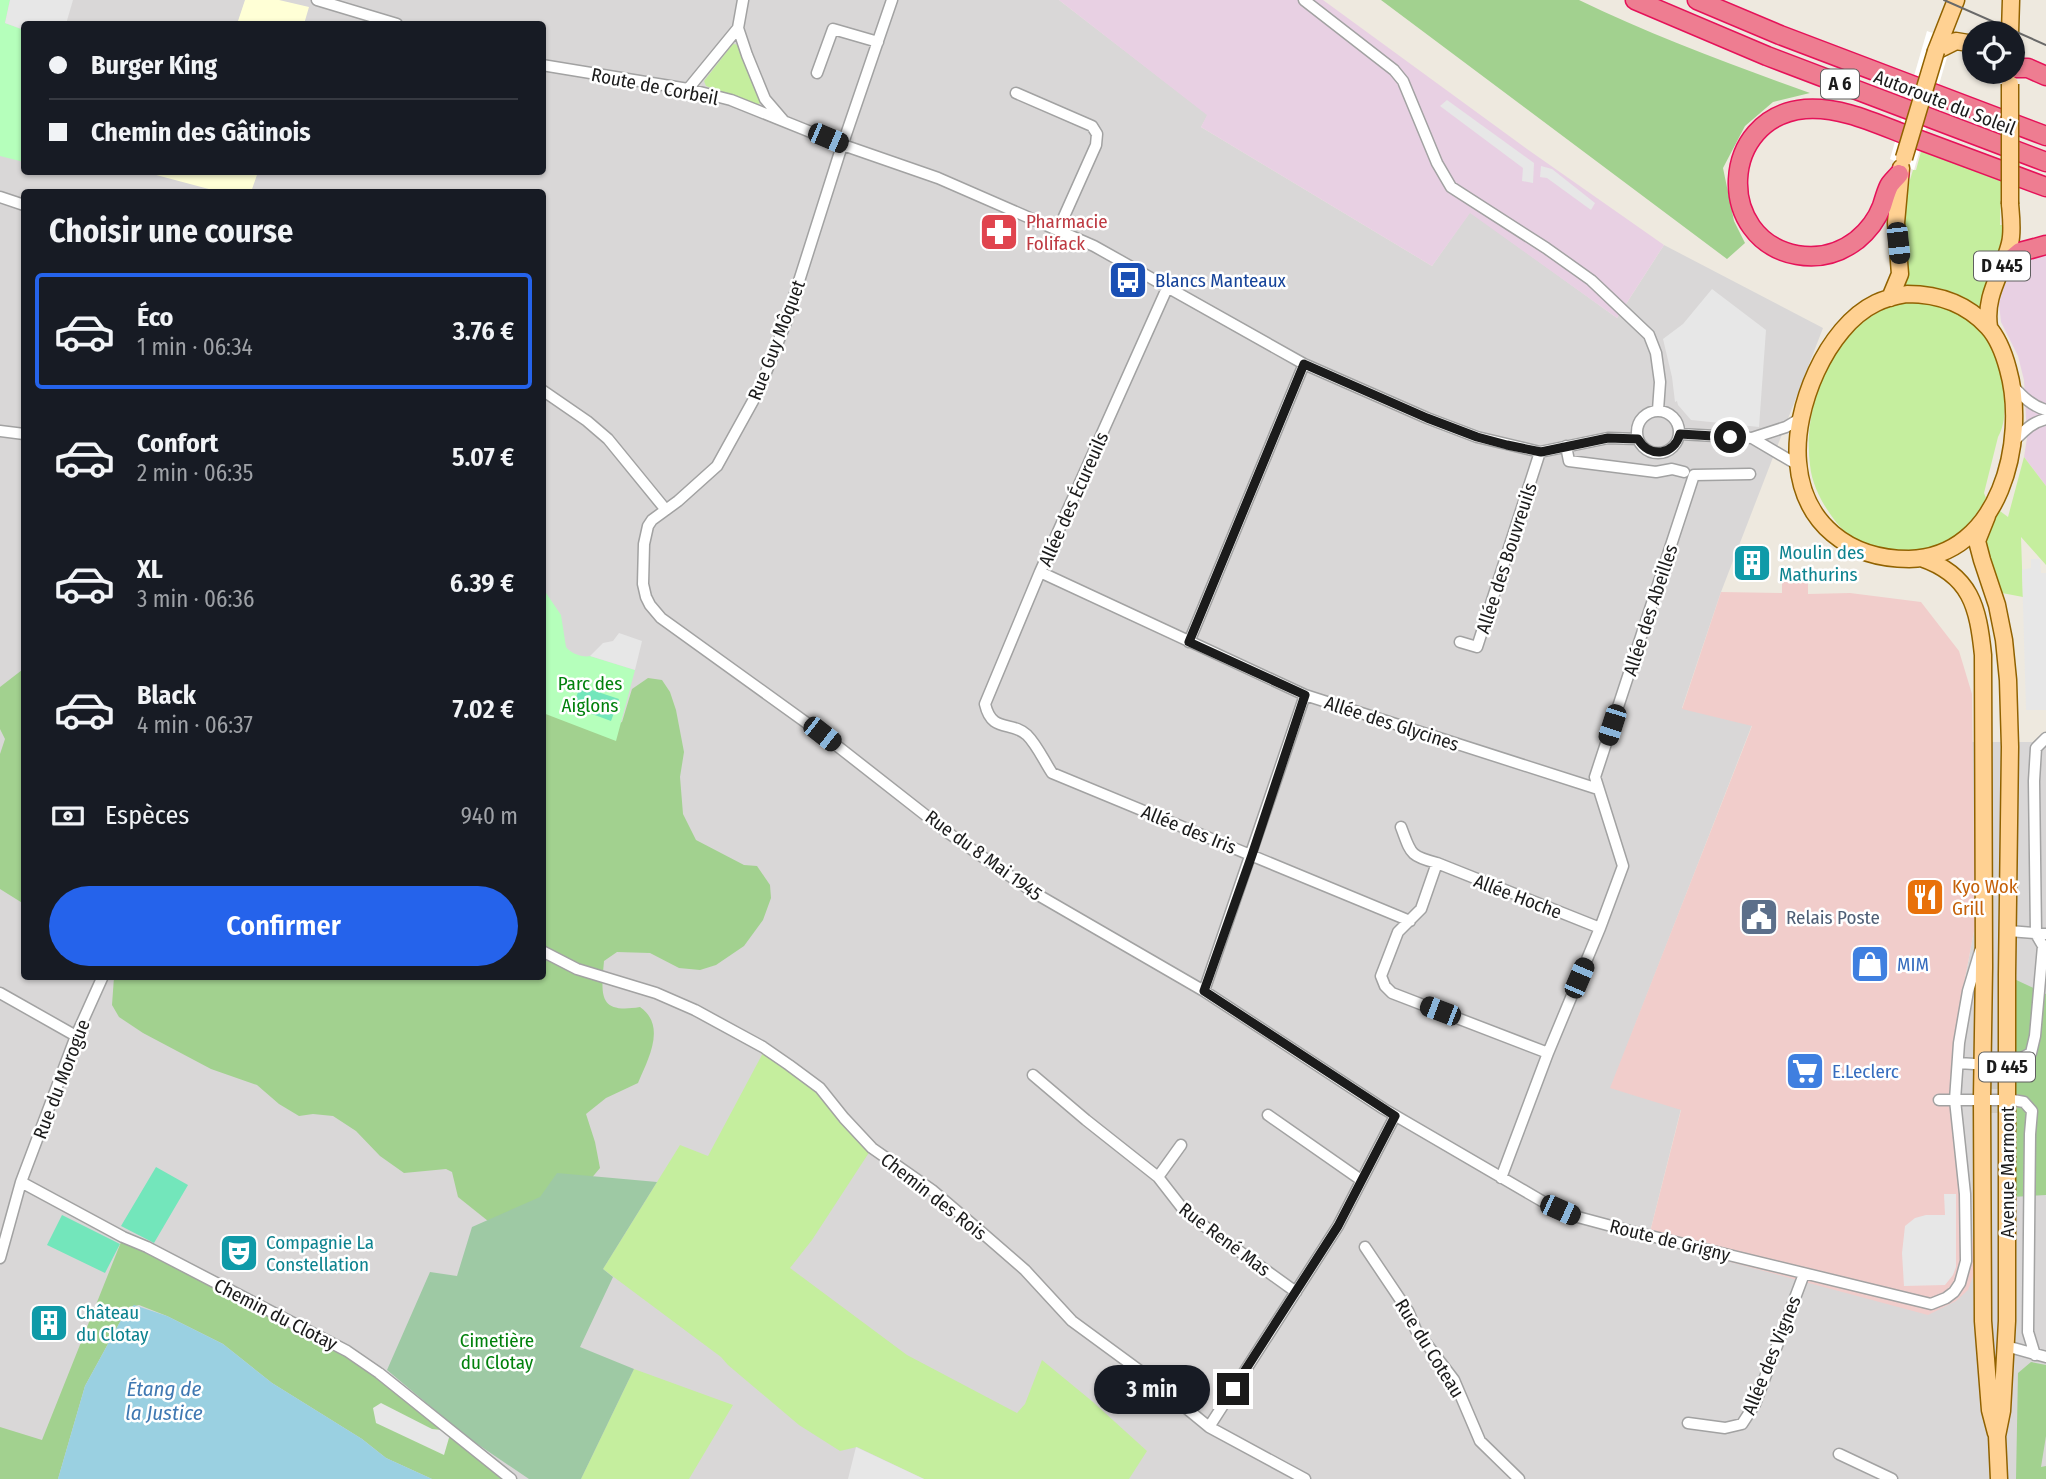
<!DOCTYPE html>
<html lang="fr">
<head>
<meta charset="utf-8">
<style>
  :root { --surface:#171b24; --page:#20242c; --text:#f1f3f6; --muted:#9ea1a6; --line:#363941; --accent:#2563eb }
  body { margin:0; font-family:"Fira Sans Condensed",sans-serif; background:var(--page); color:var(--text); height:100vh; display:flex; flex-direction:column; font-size:26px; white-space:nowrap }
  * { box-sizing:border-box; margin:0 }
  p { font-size:23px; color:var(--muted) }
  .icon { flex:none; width:38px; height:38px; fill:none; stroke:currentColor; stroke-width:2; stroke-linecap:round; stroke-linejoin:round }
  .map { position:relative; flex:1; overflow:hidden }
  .panel { position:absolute; left:21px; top:189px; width:525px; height:791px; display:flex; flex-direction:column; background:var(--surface); border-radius:7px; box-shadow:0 2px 5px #0004 }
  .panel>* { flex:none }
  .top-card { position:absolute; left:21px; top:21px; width:525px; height:154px; border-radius:7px; box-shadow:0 2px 5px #0004; display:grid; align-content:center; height:154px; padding:0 28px; background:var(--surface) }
  .fabs { position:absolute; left:1962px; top:21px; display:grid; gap:14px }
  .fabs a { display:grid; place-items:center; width:63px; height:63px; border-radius:50%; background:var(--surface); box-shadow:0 2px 5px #0004; font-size:35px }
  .end { position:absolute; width:32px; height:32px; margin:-16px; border:9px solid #1b1b1b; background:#fff; box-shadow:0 0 0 4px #fff }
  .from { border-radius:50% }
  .bubble { position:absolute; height:49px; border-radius:24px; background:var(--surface); box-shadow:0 2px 5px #0004; font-size:23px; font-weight:600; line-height:49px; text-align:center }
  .car { position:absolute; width:21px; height:42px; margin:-21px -10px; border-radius:9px; box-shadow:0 0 5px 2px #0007; background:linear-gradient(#222 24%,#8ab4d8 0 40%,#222 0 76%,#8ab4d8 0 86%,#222 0) }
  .top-card b { display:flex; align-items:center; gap:24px; height:66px; font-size:26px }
  .top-card b+b { border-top:2px solid var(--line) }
  .top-card i { width:18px; height:18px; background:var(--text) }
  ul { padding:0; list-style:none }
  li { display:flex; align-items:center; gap:21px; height:116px; margin:0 14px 10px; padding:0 14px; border:4px solid transparent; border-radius:7px }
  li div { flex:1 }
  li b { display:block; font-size:26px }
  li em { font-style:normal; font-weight:600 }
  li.on { border-color:var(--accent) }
  li>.icon { width:63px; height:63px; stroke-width:1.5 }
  h2 { padding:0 28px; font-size:32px; line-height:84px }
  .pay { display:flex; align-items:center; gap:18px; height:77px; padding:0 28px; font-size:26px }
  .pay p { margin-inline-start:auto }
  .primary-button { display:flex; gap:14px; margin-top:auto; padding:14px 28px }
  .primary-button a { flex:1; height:80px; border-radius:42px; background:var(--accent); color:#fff; font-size:28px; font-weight:600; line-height:80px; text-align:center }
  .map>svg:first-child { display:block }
</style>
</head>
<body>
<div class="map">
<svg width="2046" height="1479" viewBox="0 0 2046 1479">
  <rect width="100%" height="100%" fill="#eee9df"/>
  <path fill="#d9d7d7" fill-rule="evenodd" d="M0 0H1059L1208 115 1201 127 1432 266 1470 212 1617 318 1664 245 1823 328 1721 592 1682 708 1752 725 1611 1087 1681 1109 1648 1240 1954 1130 1957 1020 1975 926 1972 742H2046V1479H0ZM24 24H542V172H24ZM24 192H542V976H24Z"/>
  <path fill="#f1cdcb" d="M1782 574H1808V594L1850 593 1921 602 1959 651 1972 694 1975 926 1957 1020 1954 1130 1977 1266 1968 1290 1956 1301 1928 1315 1648 1240 1681 1110 1610 1088 1752 726 1682 709 1721 592 1782 593Z"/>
  <path fill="#e8d0e3" d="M1059 0H1323L1527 149 1664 245 1617 318 1470 213 1432 266 1201 127 1207 115Z
    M2046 254V486L2024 457 2027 438 2024 380 2018 356 2001 322 1999 304 2004 286 2015 268 2030 257Z"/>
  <path fill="#ffffd6" d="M245 0H279L309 7 304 24H237Z
    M145 172H258L251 192H220Z"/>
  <path fill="#c5ee9e" d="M733 44 739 45 762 101 758 105 706 86 704 81Z
    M1922 148 2001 178 2000 225H2004C2000 254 1988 279 1980 307 1956 290 1932 283 1903 287 1914 265 1904 238 1904 214 1905 199 1908 185 1913 170H1916Z
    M1918 301C1928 303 1941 303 1950 308 1986 325 1999 351 2003 390 2005 406 2006 423 1998 437L1984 493 1986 498C1969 528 1948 548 1912 552 1880 555 1852 544 1833 518 1822 503 1812 485 1810 465 1801 398 1842 305 1918 301Z
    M2024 457 2046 486V565L2021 537 2023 597 2002 593C1997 578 1984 552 1986 537 1987 527 1995 518 2000 511L2008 517Z
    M765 1049 820 1088 872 1148 812 1240 790 1268 907 1355 1017 1413 1025 1404 1042 1360 1093 1402 1147 1451 1129 1479H924L857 1447 840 1451 799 1425 728 1365 721 1357 603 1269 680 1145 708 1156Z
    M634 1369 733 1405 689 1479H581Z"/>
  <path fill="#a2d18f" d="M1381 0H1579C1653 36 1732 65 1810 93L1773 102 1745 126 1723 168 1734 221 1745 243 1727 259Z
    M543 643 613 726 622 722 632 689 648 678 662 680 670 692 676 710 684 752 680 777 683 814 696 840 744 865 757 866 770 885 771 898 763 920 744 946 716 965 700 970 679 968 650 953 617 952 604 961C601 995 598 1014 640 1007 667 1026 648 1059 638 1083L606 1098 586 1114 595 1142 600 1168 559 1217 488 1221 458 1197 452 1172 446 1169 404 1173 380 1156 356 1131 333 1116 313 1114 299 1116 279 1104 257 1085 211 1069 143 1033 119 1017 112 1005 114 977 542 976Z
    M22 670 24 671V904L0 889V754L5 739 0 729V687Z
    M2012 978 2046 994V1195L2012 1197Z
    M123 1237 347 1351 511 1479H432L386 1458 362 1439 272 1383 223 1344 167 1316 139 1305 131 1307 126 1311 85 1386 58 1479H0V1427L42 1440Z
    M2031 1362 2046 1365V1436L2041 1467 2046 1466V1479H2016L2018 1373Z"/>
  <path fill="#9ec9a4" d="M557 1173 657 1182 603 1269 613 1277 580 1347 634 1369 581 1479H529L467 1437 387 1370 430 1272 457 1276 472 1227 540 1197Z"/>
  <path fill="#b5ffbb" d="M0 0H10L5 23 24 30V162L0 156Z
    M542 587 561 615 566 647C570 653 583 658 590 656L635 670 616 741 543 713Z"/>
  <path fill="#73e6bb" d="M580 686 619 699 611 721 573 707Z
    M156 1167 188 1185 154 1243 121 1226Z
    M62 1215 120 1244 105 1273 47 1245Z"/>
  <path fill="#e7e7e7" d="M10 0H73L66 24H24V30L5 23Z
    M1447 100 1534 163 1533 183 1522 181 1523 168 1440 106Z
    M1541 166 1552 169 1595 203 1591 210 1547 178 1540 177Z
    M1712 289 1766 330 1759 427 1691 420 1678 405 1677 401 1675 402 1672 377 1663 339 1683 324Z
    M2031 559H2040L2041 573H2046V710H2026L2022 570 2031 568Z
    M619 633 642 641 635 670 590 656 603 643 613 641Z
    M1944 1194H1956V1267L1953 1275 1945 1285 1904 1286 1902 1253 1905 1226 1915 1218 1926 1215H1945Z
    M381 1403 432 1429 451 1431 444 1455 376 1423 373 1408Z
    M856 1447 924 1479H848Z"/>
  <path fill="#9ad0e1" d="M134 1305 167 1316 223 1344 272 1383 362 1439 386 1458 432 1479H58L85 1386 126 1311Z"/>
  <path fill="#fff" d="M1927 31 1952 40 1914 170 1890 159Z"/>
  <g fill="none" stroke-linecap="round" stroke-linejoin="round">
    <path stroke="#cecac2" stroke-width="16" stroke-dasharray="16 8" stroke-linecap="butt" d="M1998 1113V1051"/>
    <g stroke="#a2a2a2" stroke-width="13">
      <path id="minor" d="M317 0 397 24
        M743 0 738 28 747 55 765 99 783 120
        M892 0 839 155 786 322 759 390 717 466 678 501 652 520 648 526 644 544 643 584 646 597 650 605 661 618 822 734 947 832 1033 892 1204 991 1384 1109 1547 1204 1574 1216 1630 1231 1931 1304 1946 1298 1954 1292 1960 1283 1966 1261 1965 1194 1955 1100 1959 1043 1968 991 1980 951
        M1304 0 1394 70 1403 81 1437 163 1451 187 1546 248 1591 280 1649 335 1656 353 1660 382 1658 410
        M542 65 688 89 731 100 843 145 938 178 1094 246 1304 364 1427 418 1477 437 1540 452 1608 438 1638 439
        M817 73 833 29 878 42
        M688 89 738 28
        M1016 93 1092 126 1097 134 1096 145 1058 230
        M0 197 24 205
        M1168 286 1040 572 985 704C992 734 1011 720 1027 735 1037 745 1044 761 1052 773L1410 921
        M2013 386C2023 397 2032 406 2046 410
        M542 390 587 421 608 439 666 510
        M1637 432a21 21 0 1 1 42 0a21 21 0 1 1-42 0Z
        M0 431 24 434
        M1680 434 1752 438 1786 427 1801 418
        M1752 438 1798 465
        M2014 441C2024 431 2032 422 2046 419
        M1566 446 1569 461 1656 472 1672 469 1684 472
        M1040 572 1305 695 1598 789
        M1189 642 1304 364
        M1460 642 1477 647 1540 452
        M1401 827C1411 853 1409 856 1437 863
        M2009 931 2046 934
        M542 951 577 969 656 993 695 1010 763 1047 789 1065 820 1088 844 1118 872 1148 932 1190 979 1230 1025 1270 1072 1321 1147 1376 1209 1427 1305 1479
        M1204 991 1305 695
        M0 993 76 1036
        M1548 1053 1392 993 1385 986 1381 976 1398 932 1421 909 1437 863 1600 928
        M1958 1063 2007 1066 2031 1053 2035 1036 2043 946 2036 934 2034 781 2036 748 2046 738
        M1033 1075 1086 1120 1158 1177
        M1939 1100H2013L2024 1102 2032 1111 2030 1134 2028 1332 2035 1355
        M1268 1115 1361 1180
        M1181 1145 1158 1177 1186 1213 1296 1292
        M1501 1178 1548 1053 1600 928 1623 866 1595 777 1694 475 1750 474
        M21 1182 123 1237 147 1247 347 1351 379 1373 511 1479
        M1365 1247 1408 1311 1416 1330 1454 1380 1480 1441 1519 1479
        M0 1258 21 1182 76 1036 103 976
        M2006 1346 2046 1357
        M1688 1423 1725 1428 1742 1424 1755 1404 1804 1274
        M1209 1427 1338 1226 1395 1116
        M1839 1454 1892 1479"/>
    </g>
    <g stroke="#916200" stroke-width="19">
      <path id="primary" d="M2010 33 2011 0
        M1936 51 1956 0
        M1936 51 1956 41 1974 44
        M1907 294C1937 294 1966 303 1988 327 1998 338 2004 354 2008 369 2028 440 2000 557 1909 559 1849 559 1803 524 1798 462 1793 409 1826 327 1876 303 1886 298 1896 296 1907 294Z
        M1890 298 1900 274 1896 223 1901 168
        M1989 327C1984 294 2003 273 2010 243 2013 231 2011 216 2010 204
        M1987 516 1977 541 1982 560 1997 605 2004 640 2008 680 2010 747 2007 975V1321L2002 1411 1997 1436 1999 1479
        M1921 558C1971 575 1978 607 1983 655L1984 967 1982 1099 1983 1321 1990 1410 1996 1433"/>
    </g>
    <g stroke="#e51259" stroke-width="21">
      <path id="motorway" d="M1635 0 1767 56 2046 162
        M1697 0 1780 35 2046 136
        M2012 68H2028L2046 76
        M1899 174C1896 178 1891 182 1889 186 1886 192 1884 200 1882 206 1877 219 1868 231 1857 240 1840 253 1819 259 1797 255 1715 240 1719 117 1805 109 1843 106 1881 126 1917 139 1960 155 2003 171 2046 187
        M2002 267 2020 252 2046 245"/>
    </g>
    <use href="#minor" stroke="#fff" stroke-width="10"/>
    <use href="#primary" stroke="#ffd192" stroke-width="16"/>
    <use href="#motorway" stroke="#ee7d91" stroke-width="18"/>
    <path stroke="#696969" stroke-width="2" d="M1944 0 2046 45"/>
    <g stroke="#916200" stroke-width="19" stroke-linecap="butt">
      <path id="primary-bridge" d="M2010 84V204
        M1904 158 1936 51"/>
    </g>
    <use href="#primary-bridge" stroke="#ffd192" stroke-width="16"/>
  </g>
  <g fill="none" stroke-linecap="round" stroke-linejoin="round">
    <path stroke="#1b1b1b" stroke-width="9" d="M1233 1389 1338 1226 1395 1116 1204 991 1252 855 1305 695 1189 642 1304 364 1427 418 1477 437 1507 445 1541 452 1608 438 1638 439C1650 459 1674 455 1680 434L1730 437"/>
  </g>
  <defs>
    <g id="pharmacy-square" transform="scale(2.0125)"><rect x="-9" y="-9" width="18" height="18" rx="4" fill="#e0444e" stroke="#fff"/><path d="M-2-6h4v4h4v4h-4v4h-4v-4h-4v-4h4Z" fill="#fff"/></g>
    <g id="bus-square" transform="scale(2.0125)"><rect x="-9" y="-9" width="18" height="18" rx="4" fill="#1a4fb4" stroke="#fff"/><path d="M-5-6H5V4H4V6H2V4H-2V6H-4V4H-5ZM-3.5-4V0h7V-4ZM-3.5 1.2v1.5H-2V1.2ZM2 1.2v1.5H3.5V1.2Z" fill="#fff"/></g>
    <g id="building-square" transform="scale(2.0125)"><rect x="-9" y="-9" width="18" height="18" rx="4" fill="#0f9aa8" stroke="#fff"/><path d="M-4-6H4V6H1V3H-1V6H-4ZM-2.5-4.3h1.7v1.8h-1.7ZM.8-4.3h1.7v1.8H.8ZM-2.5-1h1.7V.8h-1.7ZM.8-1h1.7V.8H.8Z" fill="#fff"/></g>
    <g id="restaurant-square" transform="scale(2.0125)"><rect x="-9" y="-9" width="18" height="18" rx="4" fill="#e8710a" stroke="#fff"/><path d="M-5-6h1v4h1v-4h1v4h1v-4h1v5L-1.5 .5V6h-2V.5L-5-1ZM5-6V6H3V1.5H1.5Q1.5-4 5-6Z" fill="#fff"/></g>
    <g id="civic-square" transform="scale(2.0125)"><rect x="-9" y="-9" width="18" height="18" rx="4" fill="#5c6f8a" stroke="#fff"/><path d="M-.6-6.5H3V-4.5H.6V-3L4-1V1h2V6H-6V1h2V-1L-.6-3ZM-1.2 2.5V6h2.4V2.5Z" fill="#fff"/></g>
    <g id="shop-square" transform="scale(2.0125)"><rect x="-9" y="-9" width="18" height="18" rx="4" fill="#3f7fe0" stroke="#fff"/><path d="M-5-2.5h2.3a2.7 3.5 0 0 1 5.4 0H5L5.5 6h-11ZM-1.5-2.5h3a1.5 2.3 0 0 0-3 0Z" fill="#fff"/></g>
    <g id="supermarket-square" transform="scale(2.0125)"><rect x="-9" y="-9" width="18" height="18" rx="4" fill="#3f7fe0" stroke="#fff"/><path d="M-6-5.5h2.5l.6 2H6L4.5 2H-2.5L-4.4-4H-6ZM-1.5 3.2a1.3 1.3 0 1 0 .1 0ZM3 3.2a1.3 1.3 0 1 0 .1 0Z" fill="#fff"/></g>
    <g id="theatre-square" transform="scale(2.0125)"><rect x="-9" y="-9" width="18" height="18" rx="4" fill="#0f9aa8" stroke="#fff"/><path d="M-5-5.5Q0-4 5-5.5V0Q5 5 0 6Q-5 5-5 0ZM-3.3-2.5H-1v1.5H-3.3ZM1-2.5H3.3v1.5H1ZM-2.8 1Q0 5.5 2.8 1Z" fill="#fff"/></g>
  </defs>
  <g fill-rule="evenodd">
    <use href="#pharmacy-square" x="999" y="232"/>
    <use href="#bus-square" x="1128" y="280"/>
    <use href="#building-square" x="1752" y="563"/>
    <use href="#restaurant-square" x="1925" y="897"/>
    <use href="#civic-square" x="1759" y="917"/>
    <use href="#shop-square" x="1870" y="964"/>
    <use href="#supermarket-square" x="1805" y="1071"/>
    <use href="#theatre-square" x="239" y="1253"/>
    <use href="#building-square" x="49" y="1323"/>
  </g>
  <g text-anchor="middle" stroke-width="5" stroke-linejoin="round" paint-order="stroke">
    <g fill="#fff" stroke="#5f5f5f" stroke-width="2">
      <rect x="1821" y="69.5" width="38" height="29" rx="5"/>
      <rect x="1974" y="251.5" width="56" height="29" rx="5"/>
      <rect x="1979" y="1052.5" width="56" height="29" rx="5"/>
    </g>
    <g font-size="18" font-weight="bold" fill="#1b1b1b">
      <text x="1840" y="90">A 6</text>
      <text x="2002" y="272">D 445</text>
      <text x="2007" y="1073">D 445</text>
    </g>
    <g font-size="19" fill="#1b1b1b" stroke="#fff">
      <text transform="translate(655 86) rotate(11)" y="7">Route de Corbeil</text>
      <text transform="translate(1945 102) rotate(21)" y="7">Autoroute du Soleil</text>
      <text transform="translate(776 340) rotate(-69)" y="7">Rue Guy Môquet</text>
      <text transform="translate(1073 499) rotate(-66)" y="7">Allée des Écureuils</text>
      <text transform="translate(1506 558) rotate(-72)" y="7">Allée des Bouvreuils</text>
      <text transform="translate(1650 610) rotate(-72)" y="7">Allée des Abeilles</text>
      <text transform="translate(1392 723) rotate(18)" y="7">Allée des Glycines</text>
      <text transform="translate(1189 829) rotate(22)" y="7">Allée des Iris</text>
      <text transform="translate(984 855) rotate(36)" y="7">Rue du 8 Mai 1945</text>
      <text transform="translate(1518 896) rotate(21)" y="7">Allée Hoche</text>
      <text transform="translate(61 1079) rotate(-69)" y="7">Rue du Morogue</text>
      <text transform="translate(2007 1172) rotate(-90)" y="7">Avenue Marmont</text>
      <text transform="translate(934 1196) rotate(38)" y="7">Chemin des Rois</text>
      <text transform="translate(1225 1239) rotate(37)" y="7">Rue René Mas</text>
      <text transform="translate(1670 1240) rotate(14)" y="7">Route de Grigny</text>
      <text transform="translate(276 1314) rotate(27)" y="7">Chemin du Clotay</text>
      <text transform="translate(1430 1348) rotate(58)" y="7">Rue du Coteau</text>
      <text transform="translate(1771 1355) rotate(-68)" y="7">Allée des Vignes</text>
    </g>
    <g font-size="19" fill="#be3a42" stroke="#fff" text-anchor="start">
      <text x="1026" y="228">Pharmacie<tspan x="1026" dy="22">Folifack</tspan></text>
    </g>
    <g font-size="19" fill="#164399" stroke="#fff" text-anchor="start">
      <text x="1155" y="287">Blancs Manteaux</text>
    </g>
    <g font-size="19" fill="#0d838f" stroke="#fff" text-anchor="start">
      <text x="1779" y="559">Moulin des<tspan x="1779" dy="22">Mathurins</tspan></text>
      <text x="266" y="1249">Compagnie La<tspan x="266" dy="22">Constellation</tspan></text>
      <text x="76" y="1319">Château<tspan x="76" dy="22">du Clotay</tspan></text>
    </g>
    <g font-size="19" fill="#01810c" stroke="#fff">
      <text x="590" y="690">Parc des<tspan x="590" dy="22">Aiglons</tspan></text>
      <text x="497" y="1347">Cimetière<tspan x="497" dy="22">du Clotay</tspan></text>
    </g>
    <g font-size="19" fill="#c56008" stroke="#fff" text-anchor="start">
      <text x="1952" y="893">Kyo Wok<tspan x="1952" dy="22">Grill</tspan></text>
    </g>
    <g font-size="19" fill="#4e5e75" stroke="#fff" text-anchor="start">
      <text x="1786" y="924">Relais Poste</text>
    </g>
    <g font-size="19" fill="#366cbe" stroke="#fff" text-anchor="start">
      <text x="1897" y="971">MIM</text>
      <text x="1832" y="1078">E.Leclerc</text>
    </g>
    <g font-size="21" font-style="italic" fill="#3f78b2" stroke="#fff">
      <text x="164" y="1396">Étang de<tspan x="164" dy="24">la Justice</tspan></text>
    </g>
  </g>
</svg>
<div class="fabs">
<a><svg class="icon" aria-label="locate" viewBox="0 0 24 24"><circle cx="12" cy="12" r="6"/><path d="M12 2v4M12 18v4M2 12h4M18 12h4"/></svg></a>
</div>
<i class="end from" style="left:1730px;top:437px"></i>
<i class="end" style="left:1233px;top:1389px"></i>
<div class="bubble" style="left:1094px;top:1365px;width:116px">3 min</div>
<i class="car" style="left:828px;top:138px;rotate:113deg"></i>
<i class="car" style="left:1898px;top:243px;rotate:174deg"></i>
<i class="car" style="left:1612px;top:725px;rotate:198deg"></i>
<i class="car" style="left:822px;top:734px;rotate:128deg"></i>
<i class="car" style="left:1579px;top:978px;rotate:23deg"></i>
<i class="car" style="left:1440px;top:1011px;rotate:291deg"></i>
<i class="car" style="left:1560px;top:1210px;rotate:114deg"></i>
<div class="top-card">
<b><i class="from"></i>Burger King</b>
<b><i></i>Chemin des Gâtinois</b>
</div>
<section class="panel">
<h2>Choisir une course</h2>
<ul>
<li class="on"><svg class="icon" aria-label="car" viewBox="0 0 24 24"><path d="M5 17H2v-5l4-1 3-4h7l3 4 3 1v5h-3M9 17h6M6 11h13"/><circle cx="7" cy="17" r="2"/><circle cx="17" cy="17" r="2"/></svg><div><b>Éco</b><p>1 min · 06:34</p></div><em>3.76 €</em></li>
<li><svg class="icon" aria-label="car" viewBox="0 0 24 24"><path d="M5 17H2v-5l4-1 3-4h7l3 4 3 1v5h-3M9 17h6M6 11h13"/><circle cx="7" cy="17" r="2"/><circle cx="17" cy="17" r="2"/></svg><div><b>Confort</b><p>2 min · 06:35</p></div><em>5.07 €</em></li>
<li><svg class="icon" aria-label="car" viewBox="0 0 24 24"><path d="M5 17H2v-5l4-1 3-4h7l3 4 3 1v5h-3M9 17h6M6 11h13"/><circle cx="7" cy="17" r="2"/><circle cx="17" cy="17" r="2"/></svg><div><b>XL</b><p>3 min · 06:36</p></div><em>6.39 €</em></li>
<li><svg class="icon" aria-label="car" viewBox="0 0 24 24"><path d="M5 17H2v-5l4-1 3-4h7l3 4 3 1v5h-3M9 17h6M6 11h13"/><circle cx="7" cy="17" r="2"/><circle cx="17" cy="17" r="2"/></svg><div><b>Black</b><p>4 min · 06:37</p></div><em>7.02 €</em></li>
</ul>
<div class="pay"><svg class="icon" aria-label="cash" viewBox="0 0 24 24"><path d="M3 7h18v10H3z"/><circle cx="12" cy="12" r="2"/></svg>Espèces<p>940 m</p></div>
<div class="primary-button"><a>Confirmer</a></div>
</section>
</div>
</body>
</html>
